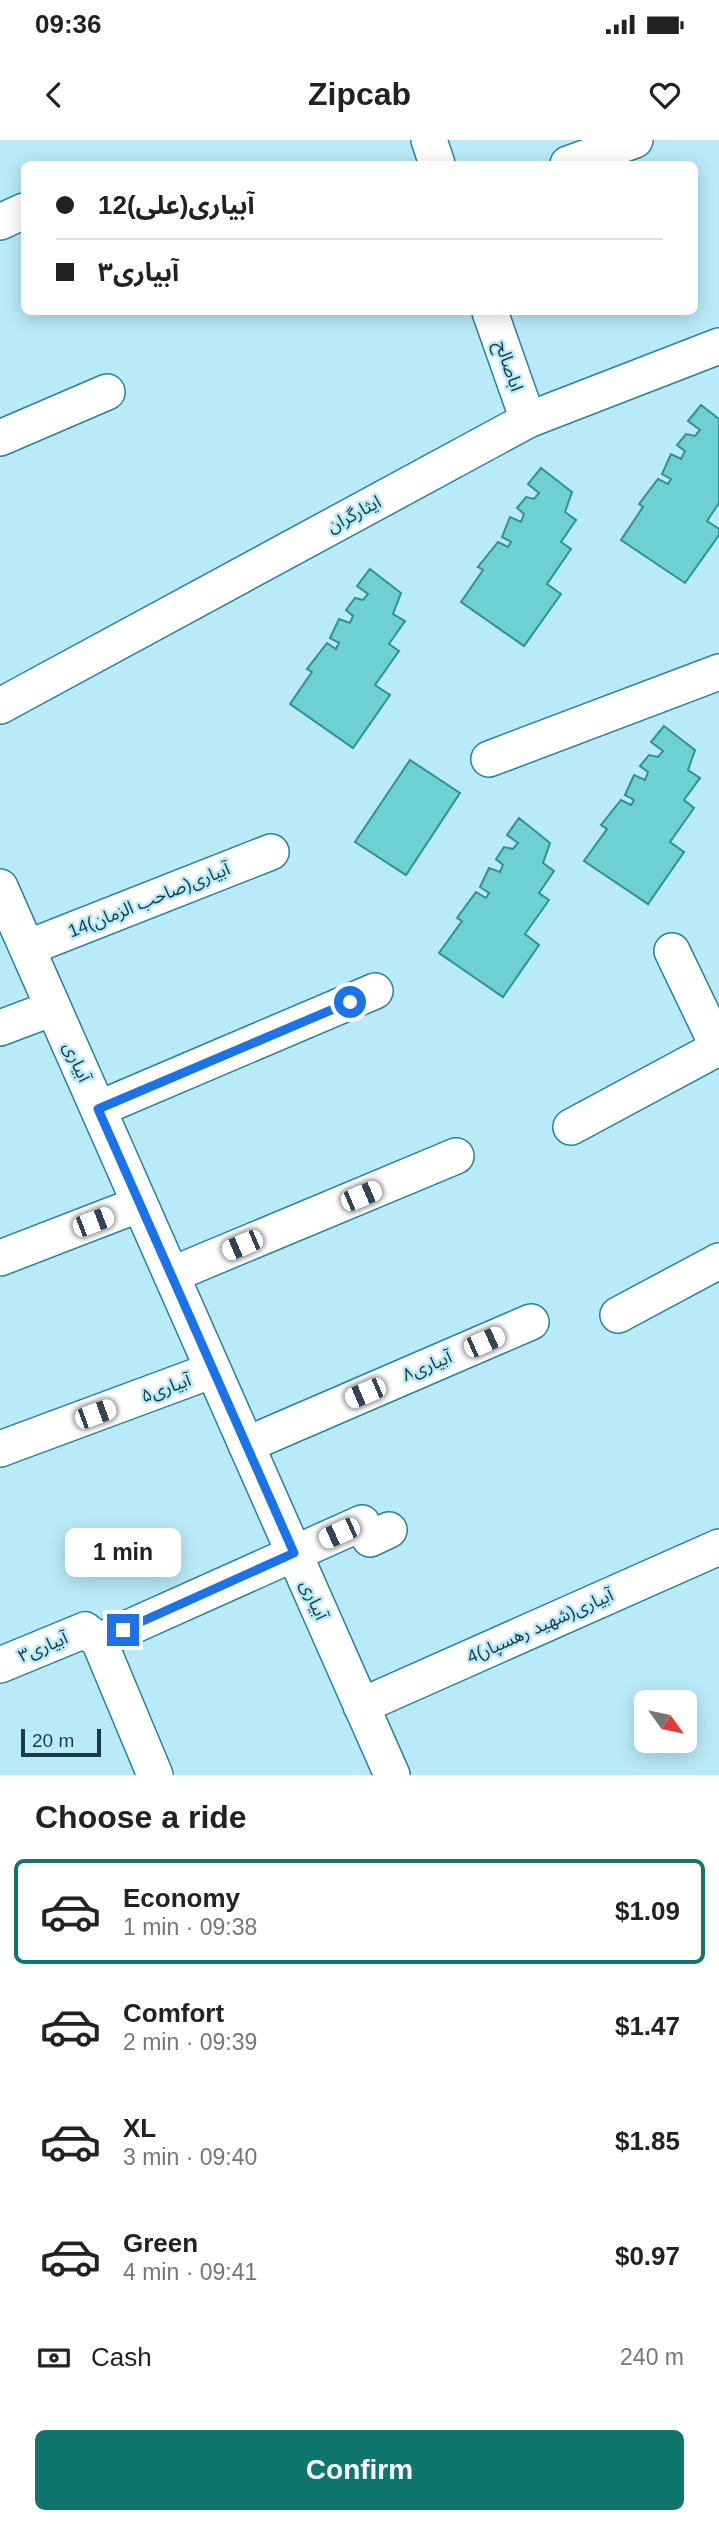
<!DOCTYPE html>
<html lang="en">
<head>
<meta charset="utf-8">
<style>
  :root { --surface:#fff; --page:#f6f6f6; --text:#222; --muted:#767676; --line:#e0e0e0; --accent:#0f766e }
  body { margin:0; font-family:Helvetica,"Noto Sans Arabic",sans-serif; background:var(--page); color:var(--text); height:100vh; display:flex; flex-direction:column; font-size:26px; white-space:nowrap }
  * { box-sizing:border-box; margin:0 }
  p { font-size:23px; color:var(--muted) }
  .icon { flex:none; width:38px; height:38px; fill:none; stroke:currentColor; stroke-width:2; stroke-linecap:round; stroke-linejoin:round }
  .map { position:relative; height:1635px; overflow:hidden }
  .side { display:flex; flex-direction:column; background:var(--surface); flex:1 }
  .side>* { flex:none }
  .top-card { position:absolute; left:21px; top:21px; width:677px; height:154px; border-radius:10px; box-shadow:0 4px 18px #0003; display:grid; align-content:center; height:154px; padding:0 35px; background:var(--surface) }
  .needle { width:46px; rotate:123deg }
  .fabs { position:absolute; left:634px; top:1550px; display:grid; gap:14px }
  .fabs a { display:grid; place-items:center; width:63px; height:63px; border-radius:10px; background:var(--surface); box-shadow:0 4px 18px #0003; font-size:35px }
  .scale { position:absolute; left:21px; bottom:18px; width:80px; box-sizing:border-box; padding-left:7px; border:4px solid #183c46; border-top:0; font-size:19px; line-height:24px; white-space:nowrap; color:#183c46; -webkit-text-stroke:5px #b9eaf8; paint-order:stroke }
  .end { position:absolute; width:32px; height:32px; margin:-16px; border:9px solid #1a73e8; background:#fff; box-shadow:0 0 0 4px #fff }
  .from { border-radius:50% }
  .bubble { position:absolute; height:49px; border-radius:10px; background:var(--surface); box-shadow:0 4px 18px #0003; font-size:23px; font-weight:700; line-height:49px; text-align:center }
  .car { position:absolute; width:21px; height:42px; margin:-21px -10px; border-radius:9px; box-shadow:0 0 5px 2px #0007; background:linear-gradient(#fff 24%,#345 0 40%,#fff 0 76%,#345 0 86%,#fff 0) }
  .top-card b { display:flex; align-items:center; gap:24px; height:66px; font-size:26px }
  .top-card b+b { border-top:2px solid var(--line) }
  .top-card i { width:18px; height:18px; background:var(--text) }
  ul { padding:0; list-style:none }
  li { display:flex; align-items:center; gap:21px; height:105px; margin:0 14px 10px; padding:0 21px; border:4px solid transparent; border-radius:10px }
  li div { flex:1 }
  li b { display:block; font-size:26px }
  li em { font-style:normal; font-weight:700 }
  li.current { border-color:var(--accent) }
  li>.icon { width:63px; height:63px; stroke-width:1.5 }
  h2 { padding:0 35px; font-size:32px; line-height:84px }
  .pay { display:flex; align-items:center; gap:18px; height:77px; padding:0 35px; font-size:26px }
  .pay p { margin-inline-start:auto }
  .action { display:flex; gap:14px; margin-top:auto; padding:14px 35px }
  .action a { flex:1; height:80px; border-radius:10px; background:var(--accent); color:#fff; font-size:28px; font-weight:700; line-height:80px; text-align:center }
  .status { display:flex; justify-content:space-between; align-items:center; height:49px; padding:0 35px; background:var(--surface); direction:ltr }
  .status svg { height:19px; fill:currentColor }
  header { display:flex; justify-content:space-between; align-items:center; height:91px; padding:0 35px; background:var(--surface); font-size:32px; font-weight:700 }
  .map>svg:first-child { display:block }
</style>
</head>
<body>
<div class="status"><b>09:36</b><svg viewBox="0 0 49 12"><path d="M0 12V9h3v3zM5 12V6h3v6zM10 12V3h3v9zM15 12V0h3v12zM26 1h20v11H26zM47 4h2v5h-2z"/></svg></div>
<header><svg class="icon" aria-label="back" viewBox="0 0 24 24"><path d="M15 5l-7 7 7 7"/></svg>Zipcab<svg class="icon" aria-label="heart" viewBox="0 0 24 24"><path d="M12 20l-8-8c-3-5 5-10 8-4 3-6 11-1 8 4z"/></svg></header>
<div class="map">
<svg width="719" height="1635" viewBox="0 0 719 1635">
  <rect width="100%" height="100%" fill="#b9eaf8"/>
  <path fill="#6fd0d2" stroke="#2f9194" stroke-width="2" d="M701 265 719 279V363L707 381 719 389V395L685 443 621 400 643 367 639 364 658 339 668 344 671 339 662 334 671 314 681 319 685 311 677 305 686 294 695 296 700 290 688 281Z
    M541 328 572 352 565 372 576 380 561 402 571 409 547 444 561 454 524 506 461 462 483 430 478 427 498 402 508 407 511 402 502 397 510 377 521 382 524 374 517 368 526 357 534 359 539 353 528 344Z
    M370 429 401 453 393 474 405 481 389 504 399 511 375 545 390 555 353 608 290 564 312 532 307 529 327 503 336 509 339 503 330 498 339 479 350 483 353 476 346 470 355 458 363 460 368 454 357 446Z
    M664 586 695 610 688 630 700 638 684 660 694 668 670 702 684 712 648 764 584 721 607 689 601 685 621 660 631 665 634 660 625 655 634 635 645 640 648 632 640 626 649 615 658 617 663 611 651 602Z
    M410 620 460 653 406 735 355 702Z
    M519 678 550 703 543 723 554 731 539 753 549 760 525 794 539 805 503 857 439 813 462 781 457 778 476 752 486 758 489 753 480 747 489 728 500 732 503 725 496 719 504 707 513 709 518 703 507 695Z"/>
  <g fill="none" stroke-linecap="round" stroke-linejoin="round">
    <g stroke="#278398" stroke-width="38">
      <path id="minor" d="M429 0 437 24
        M568 24 635 0
        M0 82 24 71
        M490 172 528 280
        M0 298 107 252
        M0 566 528 280 719 206
        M489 619 719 532
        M0 747 392 1635
        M27 808 271 712
        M672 811 719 909
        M0 888 53 868
        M98 969 375 851
        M571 987 718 908
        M0 1118 140 1064
        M171 1135 456 1016
        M618 1175 719 1121
        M246 1305 531 1182
        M0 1309 213 1230
        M99 1501 362 1383 370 1399 389 1390
        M0 1525 85 1490 99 1501 155 1635
        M361 1566 719 1407"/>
    </g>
    <use href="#minor" stroke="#fff" stroke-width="35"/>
  </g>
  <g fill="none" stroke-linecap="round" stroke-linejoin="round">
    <path stroke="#1a73e8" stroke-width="9" d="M123 1490 294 1413 98 969 350 862"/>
  </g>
  <g text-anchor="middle" stroke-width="5" stroke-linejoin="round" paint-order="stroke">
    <g font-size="18" fill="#183c46" stroke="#b9eaf8">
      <text transform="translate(509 226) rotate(71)" y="6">اباصالح</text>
      <text transform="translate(354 374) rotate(-28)" y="6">ایثارگران</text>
      <text transform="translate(149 760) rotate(-22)" y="6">14آبیاری(صاحب الزمان)</text>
      <text transform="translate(77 922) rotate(66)" y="6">آبیاری</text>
      <text transform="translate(427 1226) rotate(-23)" y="6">آبیاری۸</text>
      <text transform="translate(166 1248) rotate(-20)" y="6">آبیاری۵</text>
      <text transform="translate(314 1460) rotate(66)" y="6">آبیاری</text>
      <text transform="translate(540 1486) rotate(-24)" y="6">4آبیاری(شهید رهسپار)</text>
      <text transform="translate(43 1507) rotate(-23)" y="6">آبیاری۳</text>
    </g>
  </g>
</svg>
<div class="fabs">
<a><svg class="needle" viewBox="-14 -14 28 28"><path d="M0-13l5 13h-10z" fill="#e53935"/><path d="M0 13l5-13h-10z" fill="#767676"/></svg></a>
</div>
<div class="scale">20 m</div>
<i class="end from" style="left:350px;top:862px"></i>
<i class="end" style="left:123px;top:1490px"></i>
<div class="bubble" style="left:65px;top:1388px;width:116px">1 min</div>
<i class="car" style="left:361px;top:1056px;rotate:67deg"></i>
<i class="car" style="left:93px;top:1082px;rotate:69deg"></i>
<i class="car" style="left:242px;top:1105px;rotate:247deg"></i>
<i class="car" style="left:484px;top:1202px;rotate:66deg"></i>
<i class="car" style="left:365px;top:1253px;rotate:247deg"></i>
<i class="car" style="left:95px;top:1274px;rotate:70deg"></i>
<i class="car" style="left:339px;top:1393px;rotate:246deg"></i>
<div class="top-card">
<b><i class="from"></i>12آبیاری(علی)</b>
<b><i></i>آبیاری۳</b>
</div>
</div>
<section class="side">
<h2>Choose a ride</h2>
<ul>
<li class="current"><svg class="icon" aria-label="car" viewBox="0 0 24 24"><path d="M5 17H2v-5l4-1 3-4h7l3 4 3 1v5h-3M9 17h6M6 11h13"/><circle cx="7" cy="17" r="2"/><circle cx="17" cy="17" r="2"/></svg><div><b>Economy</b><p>1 min · 09:38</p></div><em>$1.09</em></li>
<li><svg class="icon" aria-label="car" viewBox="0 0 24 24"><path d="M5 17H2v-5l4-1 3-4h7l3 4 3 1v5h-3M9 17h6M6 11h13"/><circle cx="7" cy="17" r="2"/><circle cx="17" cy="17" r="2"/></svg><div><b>Comfort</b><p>2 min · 09:39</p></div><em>$1.47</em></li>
<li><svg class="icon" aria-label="car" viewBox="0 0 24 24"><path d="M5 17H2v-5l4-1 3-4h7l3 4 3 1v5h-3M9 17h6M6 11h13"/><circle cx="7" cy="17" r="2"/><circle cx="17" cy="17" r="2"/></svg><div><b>XL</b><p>3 min · 09:40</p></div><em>$1.85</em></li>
<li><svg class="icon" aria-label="car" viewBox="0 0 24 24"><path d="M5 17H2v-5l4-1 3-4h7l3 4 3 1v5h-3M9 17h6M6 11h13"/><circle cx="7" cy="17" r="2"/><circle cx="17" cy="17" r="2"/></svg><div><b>Green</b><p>4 min · 09:41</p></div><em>$0.97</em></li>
</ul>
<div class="pay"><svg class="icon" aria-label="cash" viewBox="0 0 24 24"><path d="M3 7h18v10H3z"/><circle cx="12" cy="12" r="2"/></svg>Cash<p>240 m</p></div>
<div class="action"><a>Confirm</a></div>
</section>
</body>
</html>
